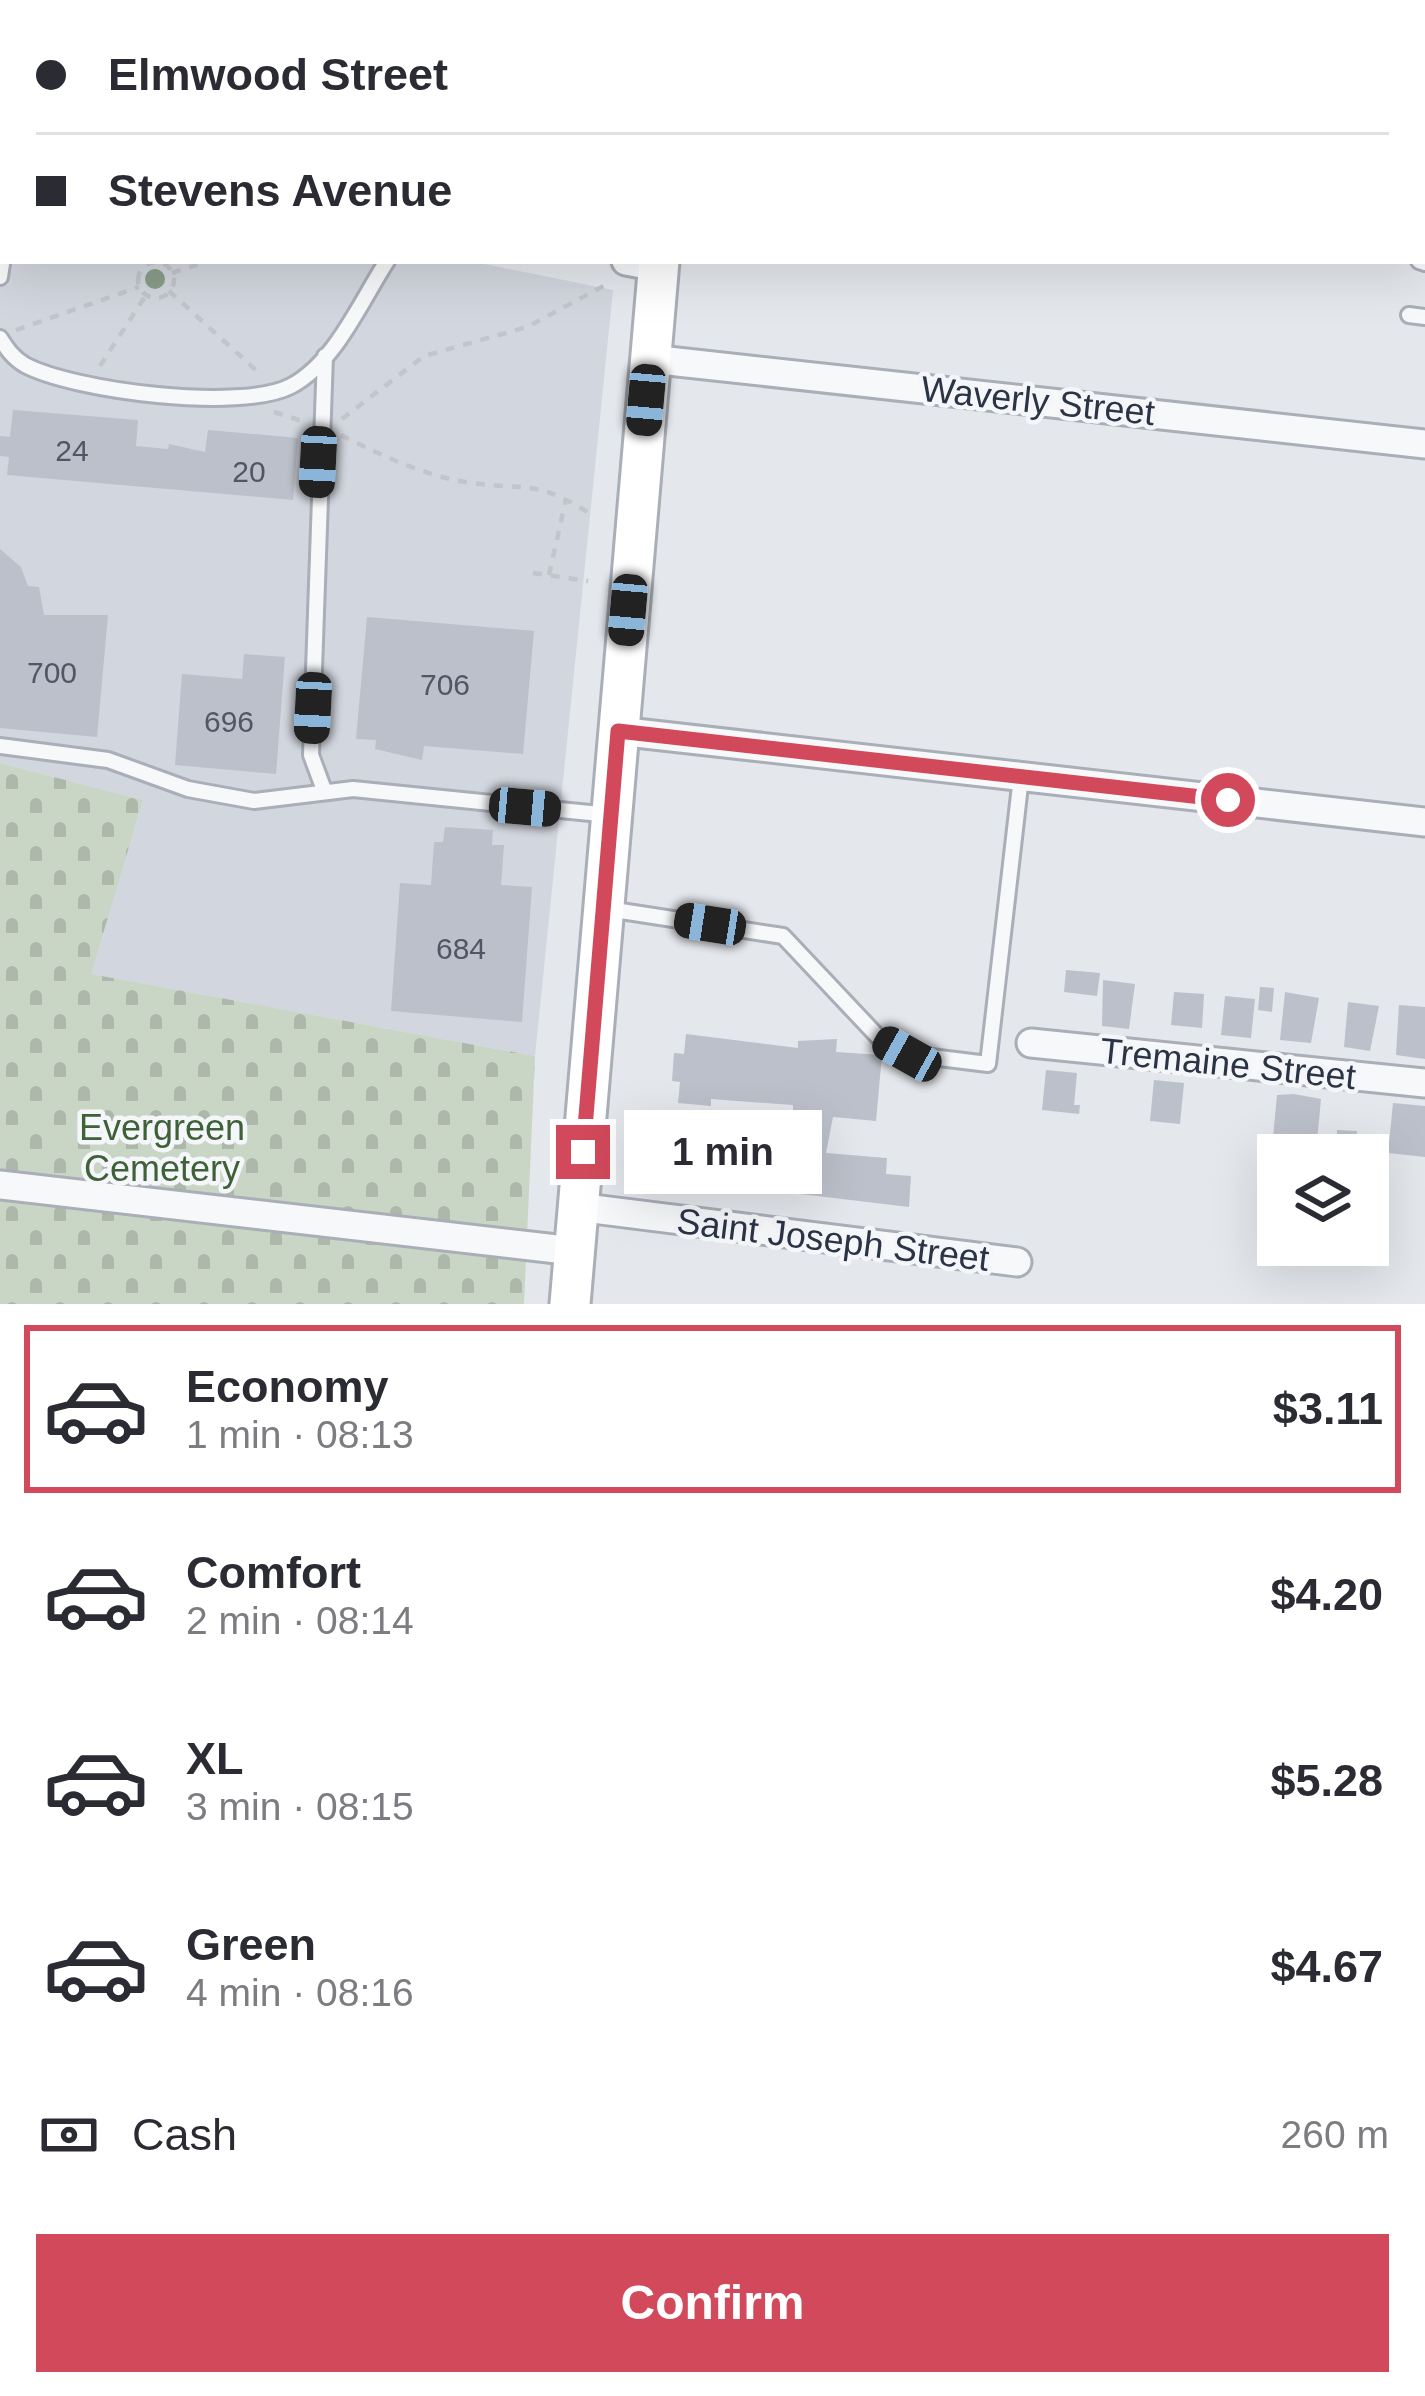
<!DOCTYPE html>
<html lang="en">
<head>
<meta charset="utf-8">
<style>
  :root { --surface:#fff; --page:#f2f2f3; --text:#2b2b33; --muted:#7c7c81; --line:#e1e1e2; --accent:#d1495b }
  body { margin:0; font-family:Arial,sans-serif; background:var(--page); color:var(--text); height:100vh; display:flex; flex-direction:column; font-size:45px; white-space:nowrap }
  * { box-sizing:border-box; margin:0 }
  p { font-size:39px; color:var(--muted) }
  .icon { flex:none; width:66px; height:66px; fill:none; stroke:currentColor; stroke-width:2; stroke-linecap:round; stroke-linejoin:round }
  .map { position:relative; height:1304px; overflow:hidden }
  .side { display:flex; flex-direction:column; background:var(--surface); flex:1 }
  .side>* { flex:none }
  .guide { position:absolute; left:0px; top:0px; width:1425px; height:264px; box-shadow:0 12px 48px #0002; display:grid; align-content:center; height:264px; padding:0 36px; background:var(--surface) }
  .fabs { position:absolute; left:1257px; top:1134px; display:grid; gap:24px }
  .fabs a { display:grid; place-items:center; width:132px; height:132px; border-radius:0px; background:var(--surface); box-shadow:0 12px 48px #0002; font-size:60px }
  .end { position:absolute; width:54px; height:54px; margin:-27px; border:15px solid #d1495b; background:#fff; box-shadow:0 0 0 6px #fff }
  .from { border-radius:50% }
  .bubble { position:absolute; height:84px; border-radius:0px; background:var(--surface); box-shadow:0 12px 48px #0002; font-size:39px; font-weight:600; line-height:84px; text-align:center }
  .car { position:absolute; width:36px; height:72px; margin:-36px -18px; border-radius:15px; box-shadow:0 0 9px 3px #0007; background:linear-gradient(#222 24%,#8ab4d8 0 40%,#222 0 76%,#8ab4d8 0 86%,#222 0) }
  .guide b { display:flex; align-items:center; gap:42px; height:114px; font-size:45px }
  .guide b+b { border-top:3px solid var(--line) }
  .guide i { width:30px; height:30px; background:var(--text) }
  ul { padding:21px 0 0; list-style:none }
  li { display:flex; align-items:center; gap:36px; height:168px; margin:0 24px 18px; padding:0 12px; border:6px solid transparent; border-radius:0px }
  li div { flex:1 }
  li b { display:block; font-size:45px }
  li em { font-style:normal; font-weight:600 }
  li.active { border-color:var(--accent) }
  li>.icon { width:108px; height:108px; stroke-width:1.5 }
  .pay { display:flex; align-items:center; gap:30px; height:132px; padding:0 36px; font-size:45px }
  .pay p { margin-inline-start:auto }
  .primary-button { display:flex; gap:24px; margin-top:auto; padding:24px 36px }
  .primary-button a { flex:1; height:138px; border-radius:0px; background:var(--accent); color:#fff; font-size:48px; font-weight:600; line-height:138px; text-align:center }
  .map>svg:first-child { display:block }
</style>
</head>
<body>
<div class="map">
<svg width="1425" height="1304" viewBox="0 0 1425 1304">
  <defs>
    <pattern id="cemetery-stones" width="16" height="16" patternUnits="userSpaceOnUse" patternTransform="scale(3)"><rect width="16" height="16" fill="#c9d6c5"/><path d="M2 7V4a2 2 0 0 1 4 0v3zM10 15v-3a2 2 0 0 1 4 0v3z" fill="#adb8ab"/></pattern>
  </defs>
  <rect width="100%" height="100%" fill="#e4e7ec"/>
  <path fill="#d2d6de" d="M185 0H641L184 3Z
    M0 165 3 261H469L613 290 535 1056 90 974 143 800 0 763Z"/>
  <path fill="url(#cemetery-stones)" d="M0 763 143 800 91 974 535 1056 524 1304H0Z"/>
  <path fill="#bbc0ca" d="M13 410 138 420 136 446 168 449 169 444 205 452 208 430 298 438 293 500 7 475 9 457 0 456V436L10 437Z
    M0 549 21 567 28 586 39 587 44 615H108L97 737 0 728Z
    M367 617 534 631 523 754 424 746 422 760 375 749 376 740 356 739Z
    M244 654 285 657 276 774 175 765 182 674 242 679Z
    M445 827 493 830 492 845H504L501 885 532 887 522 1022 391 1011 400 883 431 885 434 842H443Z
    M1066 970 1100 973 1097 996 1064 992Z
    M1103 980 1135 984 1129 1029 1102 1026Z
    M1260 987 1274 988 1272 1012 1258 1010Z
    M1174 992 1204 994 1202 1028 1171 1025Z
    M1285 992 1319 998 1311 1043 1280 1040Z
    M1225 996 1255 999 1251 1038 1221 1035Z
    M1348 1002 1379 1006 1370 1051 1344 1047Z
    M1399 1005 1425 1007V1059L1396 1055Z
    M686 1034 798 1048V1041L837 1039 836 1052 882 1055 876 1121 833 1117 826 1153 887 1158 886 1174 911 1176 909 1207 775 1191 778 1149 811 1152 814 1114 793 1112V1105L711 1099V1106L678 1103 680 1082 672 1081 674 1053 684 1054Z
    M1046 1070 1077 1073 1074 1105H1080L1079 1114 1042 1110Z
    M1154 1080 1184 1083 1180 1124 1150 1121Z
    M1294 1094 1321 1099 1316 1152 1272 1148 1277 1095Z
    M1393 1103 1425 1106V1157L1388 1153Z
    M1337 1130 1357 1131 1355 1155 1336 1154Z"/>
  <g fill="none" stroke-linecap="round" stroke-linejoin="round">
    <g stroke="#a9aeb7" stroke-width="20">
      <path id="service" d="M472 3V0
        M1336 3 1345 0
        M1422 90H1425
        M1422 162H1425
        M1419 261 1425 263
        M0 277 3 257
        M1409 315 1425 317
        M0 338C7 349 13 358 25 365 74 391 241 412 291 386 335 363 361 301 387 261
        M0 746 108 760 188 789 254 801 353 789 610 815
        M324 790 311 755 325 356
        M608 909 783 936 881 1040 907 1054 988 1064 1021 777"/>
    </g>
    <g stroke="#a9aeb7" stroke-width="33">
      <path id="minor" d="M0 137 3 138
        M626 261 658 267
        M650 359 1425 444
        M618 731 1425 822
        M1031 1043 1425 1083
        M0 1185 574 1251
        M577 1207 1017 1262"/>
    </g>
    <g stroke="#a9aeb7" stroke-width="45">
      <path id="secondary" d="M684 3V0
        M570 1304 659 261"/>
    </g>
    <path stroke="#c2c5cb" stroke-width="4.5" stroke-dasharray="9 9" stroke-linecap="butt" d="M138 280a18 18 0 1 1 36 0a18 18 0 1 1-36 0Z
      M172 273 208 261
      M169 291 258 372
      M16 330 139 287
      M100 366 146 295
      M274 412 302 421
      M342 419 424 356 527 327 611 282
      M341 435C382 456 425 476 471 483 534 491 535 479 594 516
      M533 573 588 581
      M549 575 566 499"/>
    <use href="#service" stroke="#f7f8fa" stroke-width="14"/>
    <use href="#minor" stroke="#f7f8fa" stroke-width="27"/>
    <use href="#secondary" stroke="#fff" stroke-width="39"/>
  </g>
  <circle fill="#899d89" cx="155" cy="279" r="10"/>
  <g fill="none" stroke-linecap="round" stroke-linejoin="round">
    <path stroke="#d1495b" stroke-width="15" d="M583 1152 618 731 1228 800"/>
  </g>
  <g text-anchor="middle" stroke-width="9" stroke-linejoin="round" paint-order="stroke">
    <g font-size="30" fill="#4f5766">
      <text x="72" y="461">24</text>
      <text x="249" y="482">20</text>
      <text x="52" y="683">700</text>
      <text x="445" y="695">706</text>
      <text x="229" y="732">696</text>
      <text x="461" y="959">684</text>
    </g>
    <g font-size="36" fill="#2b3445" stroke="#f4f6f9">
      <text transform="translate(1038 400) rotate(6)" y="13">Waverly Street</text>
      <text transform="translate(1228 1063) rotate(6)" y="13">Tremaine Street</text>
      <text transform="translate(833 1239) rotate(7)" y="13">Saint Joseph Street</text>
    </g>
    <g font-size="36" fill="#3f6138" stroke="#f4f6f9">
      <text x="162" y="1140">Evergreen<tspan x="162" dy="41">Cemetery</tspan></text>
    </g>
  </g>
</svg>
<div class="fabs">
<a><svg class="icon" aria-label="layers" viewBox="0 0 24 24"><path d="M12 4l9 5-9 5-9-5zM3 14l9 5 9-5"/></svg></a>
</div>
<i class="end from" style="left:1228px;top:800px"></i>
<i class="end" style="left:583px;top:1152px"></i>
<div class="bubble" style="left:624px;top:1110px;width:198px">1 min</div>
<i class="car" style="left:646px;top:400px;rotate:185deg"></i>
<i class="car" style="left:318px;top:462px;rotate:183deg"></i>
<i class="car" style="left:628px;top:610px;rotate:185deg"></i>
<i class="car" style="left:313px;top:708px;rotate:183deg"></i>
<i class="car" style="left:525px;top:807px;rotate:95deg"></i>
<i class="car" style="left:710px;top:924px;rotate:279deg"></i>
<i class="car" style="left:907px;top:1054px;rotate:299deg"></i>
<div class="guide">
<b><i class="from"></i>Elmwood Street</b>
<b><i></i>Stevens Avenue</b>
</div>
</div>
<section class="side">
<ul>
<li class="active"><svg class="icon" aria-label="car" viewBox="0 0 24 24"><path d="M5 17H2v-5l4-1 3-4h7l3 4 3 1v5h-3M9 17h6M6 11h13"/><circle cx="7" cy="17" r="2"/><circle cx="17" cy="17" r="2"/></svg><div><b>Economy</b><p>1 min · 08:13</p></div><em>$3.11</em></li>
<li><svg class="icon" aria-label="car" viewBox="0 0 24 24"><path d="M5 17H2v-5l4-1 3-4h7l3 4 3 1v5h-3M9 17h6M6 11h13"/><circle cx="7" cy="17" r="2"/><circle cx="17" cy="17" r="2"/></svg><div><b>Comfort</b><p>2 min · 08:14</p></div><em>$4.20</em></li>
<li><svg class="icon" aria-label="car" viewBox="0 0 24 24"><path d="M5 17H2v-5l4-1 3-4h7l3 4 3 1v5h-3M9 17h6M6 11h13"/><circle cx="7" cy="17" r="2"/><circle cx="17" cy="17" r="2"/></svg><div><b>XL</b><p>3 min · 08:15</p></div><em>$5.28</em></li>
<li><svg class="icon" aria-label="car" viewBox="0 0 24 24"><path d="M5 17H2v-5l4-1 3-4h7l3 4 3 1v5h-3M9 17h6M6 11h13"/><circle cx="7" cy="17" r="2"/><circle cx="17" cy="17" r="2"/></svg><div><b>Green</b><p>4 min · 08:16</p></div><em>$4.67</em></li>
</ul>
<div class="pay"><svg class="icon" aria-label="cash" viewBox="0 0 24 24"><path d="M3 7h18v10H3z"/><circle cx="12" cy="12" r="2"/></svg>Cash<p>260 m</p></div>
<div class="primary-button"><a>Confirm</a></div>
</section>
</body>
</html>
